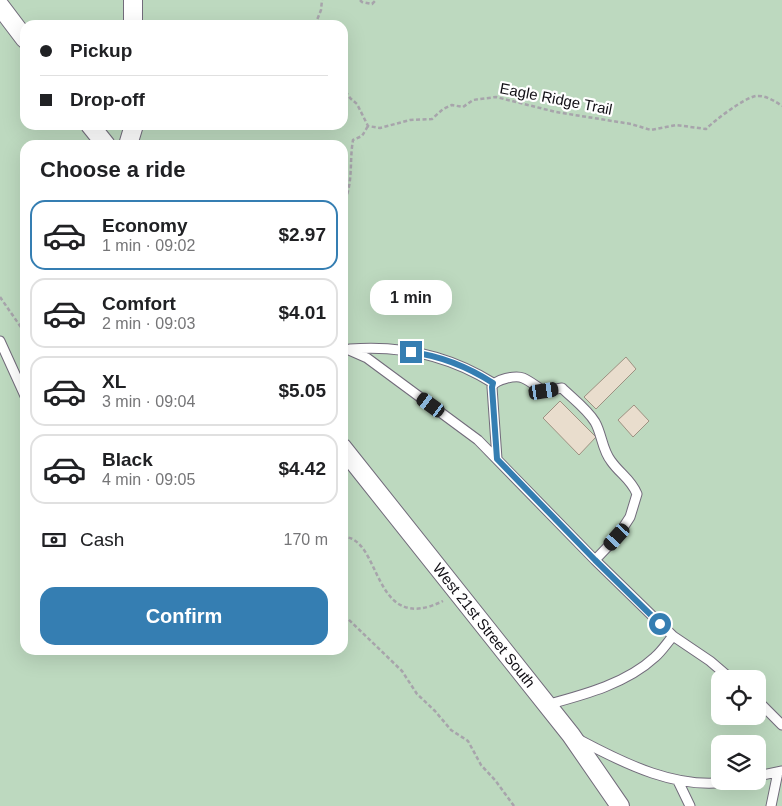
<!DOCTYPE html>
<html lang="en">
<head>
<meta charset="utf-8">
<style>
  :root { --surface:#fff; --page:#f2f2f2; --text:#202124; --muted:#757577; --line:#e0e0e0; --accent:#357eb2 }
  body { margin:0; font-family:Arial,sans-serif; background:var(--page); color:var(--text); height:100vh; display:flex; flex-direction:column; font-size:19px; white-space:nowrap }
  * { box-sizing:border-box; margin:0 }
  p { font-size:16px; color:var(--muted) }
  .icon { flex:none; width:28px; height:28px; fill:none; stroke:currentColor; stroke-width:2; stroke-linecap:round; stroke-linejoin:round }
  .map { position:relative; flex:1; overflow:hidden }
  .panel { position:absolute; left:20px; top:140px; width:328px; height:515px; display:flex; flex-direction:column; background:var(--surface); border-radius:15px; box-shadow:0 5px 20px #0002 }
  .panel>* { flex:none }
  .top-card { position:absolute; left:20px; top:20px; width:328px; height:110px; border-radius:15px; box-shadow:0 5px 20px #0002; display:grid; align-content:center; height:110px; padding:0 20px; background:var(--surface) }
  .tools { position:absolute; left:711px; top:670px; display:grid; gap:10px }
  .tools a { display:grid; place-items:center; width:55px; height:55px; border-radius:10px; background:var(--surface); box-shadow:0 5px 20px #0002; font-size:25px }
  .end { position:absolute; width:22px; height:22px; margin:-11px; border:6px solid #357eb2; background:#fff; box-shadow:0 0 0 2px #fff }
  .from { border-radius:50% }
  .bubble { position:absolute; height:35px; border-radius:15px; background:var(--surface); box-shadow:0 5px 20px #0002; font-size:16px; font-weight:600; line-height:35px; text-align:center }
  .car { position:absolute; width:15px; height:30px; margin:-15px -8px; border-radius:6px; box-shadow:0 0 4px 1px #0007; background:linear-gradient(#222 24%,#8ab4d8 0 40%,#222 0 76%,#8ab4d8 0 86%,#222 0) }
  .top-card b { display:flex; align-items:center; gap:18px; height:48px; font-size:19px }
  .top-card b+b { border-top:1px solid var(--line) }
  .top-card i { width:12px; height:12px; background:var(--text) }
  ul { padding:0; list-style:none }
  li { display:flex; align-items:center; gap:15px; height:70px; margin:0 10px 8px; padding:0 10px; border:2px solid var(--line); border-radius:15px }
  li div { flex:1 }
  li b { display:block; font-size:19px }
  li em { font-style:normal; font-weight:600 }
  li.selected { border-color:var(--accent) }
  li>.icon { width:45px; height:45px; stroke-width:1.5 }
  h2 { padding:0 20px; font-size:22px; line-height:60px }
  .pay { display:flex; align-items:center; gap:12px; height:55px; padding:0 20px; font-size:19px }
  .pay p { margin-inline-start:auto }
  .button { display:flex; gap:10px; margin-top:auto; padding:10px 20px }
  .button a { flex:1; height:58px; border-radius:15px; background:var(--accent); color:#fff; font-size:20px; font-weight:600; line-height:58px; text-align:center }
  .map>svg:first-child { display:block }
</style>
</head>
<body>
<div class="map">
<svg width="782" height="806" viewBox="0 0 782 806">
  <rect width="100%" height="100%" fill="#f8f5fc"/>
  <path fill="#bdd9bf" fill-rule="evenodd" d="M0 0H782V806H0ZM25 25H342V125H25ZM25 145H342V650H25ZM720 679H758V716H720ZM720 744H758V781H720Z"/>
  <path fill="#e9ddcd" stroke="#9d9282" d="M626 357 636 369 596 409 584 397Z
    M560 401 596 437 579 455 543 418Z
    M634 405 649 421 633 437 618 420Z"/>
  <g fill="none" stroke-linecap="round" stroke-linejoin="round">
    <g stroke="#726b7b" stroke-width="11">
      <path id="service" d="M0 341 25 396
        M342 347 367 358 478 440 595 560 673 636 710 661 731 679
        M350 349C401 345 450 356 493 383
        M497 459 492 387C495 379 516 375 523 378 530 381 537 387 544 391L562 388C572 398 587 409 595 422 602 434 602 450 611 461 620 474 631 479 637 494L630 517 617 537 595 560
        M758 701 782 725
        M546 705C583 695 626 684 655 657 662 651 667 643 673 636
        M578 739C623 763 680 792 733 781
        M758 776 782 771
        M678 781 690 806
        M771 806 778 772"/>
    </g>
    <g stroke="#726b7b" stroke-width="20">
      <g id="minor">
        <path d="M133 0V25"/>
        <path d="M0 6 25 39"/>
        <path d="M90 125 106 145"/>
        <path d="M128 145 134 125"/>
        <path id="s1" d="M342 447 571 735 620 806"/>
      </g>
    </g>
    <path stroke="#a7a4ab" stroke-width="2.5" stroke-dasharray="4 2.5" stroke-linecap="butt" d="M360 0 362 2 372 4 376 0
      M315 25 321 10 322 0
      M342 86 350 98 357 104 368 126 380 128 410 120 432 119 443 109 452 105 463 107 473 100 496 97 556 112 631 124 651 130 676 125 706 129C715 120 744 98 756 96 765 95 775 101 782 106
      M342 206C354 186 349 162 353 140L362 136 368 126
      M0 297 25 333
      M342 537C383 535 370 637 443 601
      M342 609 347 618 402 671 417 694 435 711 451 730 468 741 481 765 495 780 514 806"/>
    <use href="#service" stroke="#fff" stroke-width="9"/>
    <use href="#minor" stroke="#fff" stroke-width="18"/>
  </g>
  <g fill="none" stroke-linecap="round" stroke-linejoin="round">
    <path stroke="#357eb2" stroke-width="6" d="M411 352C441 356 468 367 493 383L492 387 497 459 595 560 660 624"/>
  </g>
  <g text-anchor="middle" stroke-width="4.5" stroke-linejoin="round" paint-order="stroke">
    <g font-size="15" fill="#110f15" stroke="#fff">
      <text transform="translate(556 99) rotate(11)" y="5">Eagle Ridge Trail</text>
      <text dy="5" stroke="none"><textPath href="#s1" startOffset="228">West 21st Street South</textPath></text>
    </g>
  </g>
</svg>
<div class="tools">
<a><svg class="icon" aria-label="locate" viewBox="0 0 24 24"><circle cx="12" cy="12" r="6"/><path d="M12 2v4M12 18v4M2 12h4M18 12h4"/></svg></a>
<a><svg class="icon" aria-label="layers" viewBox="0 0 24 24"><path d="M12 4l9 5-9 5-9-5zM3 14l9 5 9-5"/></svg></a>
</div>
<i class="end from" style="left:660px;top:624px"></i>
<i class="end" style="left:411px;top:352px"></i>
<div class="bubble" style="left:370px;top:280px;width:82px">1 min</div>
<i class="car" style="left:544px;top:391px;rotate:81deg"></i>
<i class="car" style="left:431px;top:405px;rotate:306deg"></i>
<i class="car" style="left:617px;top:537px;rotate:222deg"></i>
<div class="top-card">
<b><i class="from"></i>Pickup</b>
<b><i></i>Drop-off</b>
</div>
<section class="panel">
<h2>Choose a ride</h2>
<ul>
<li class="selected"><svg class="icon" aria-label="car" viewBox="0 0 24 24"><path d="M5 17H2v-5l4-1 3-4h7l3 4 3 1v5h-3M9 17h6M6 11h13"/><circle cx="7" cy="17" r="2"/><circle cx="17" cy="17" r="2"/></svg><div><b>Economy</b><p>1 min · 09:02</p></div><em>$2.97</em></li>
<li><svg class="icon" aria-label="car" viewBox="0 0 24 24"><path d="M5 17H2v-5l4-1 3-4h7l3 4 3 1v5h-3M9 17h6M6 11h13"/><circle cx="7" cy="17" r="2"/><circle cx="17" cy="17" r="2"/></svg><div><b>Comfort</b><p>2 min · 09:03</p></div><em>$4.01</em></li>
<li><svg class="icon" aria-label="car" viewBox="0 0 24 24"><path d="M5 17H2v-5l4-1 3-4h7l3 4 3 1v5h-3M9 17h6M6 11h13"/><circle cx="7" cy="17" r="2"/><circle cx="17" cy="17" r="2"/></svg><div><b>XL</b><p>3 min · 09:04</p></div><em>$5.05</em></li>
<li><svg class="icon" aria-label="car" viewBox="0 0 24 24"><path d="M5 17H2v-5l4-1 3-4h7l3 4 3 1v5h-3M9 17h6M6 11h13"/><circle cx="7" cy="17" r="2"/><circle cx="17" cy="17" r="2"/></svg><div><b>Black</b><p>4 min · 09:05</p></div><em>$4.42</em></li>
</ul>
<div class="pay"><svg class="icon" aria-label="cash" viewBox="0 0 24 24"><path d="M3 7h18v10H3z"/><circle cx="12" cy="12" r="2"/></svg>Cash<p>170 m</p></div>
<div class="button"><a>Confirm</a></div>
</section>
</div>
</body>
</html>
